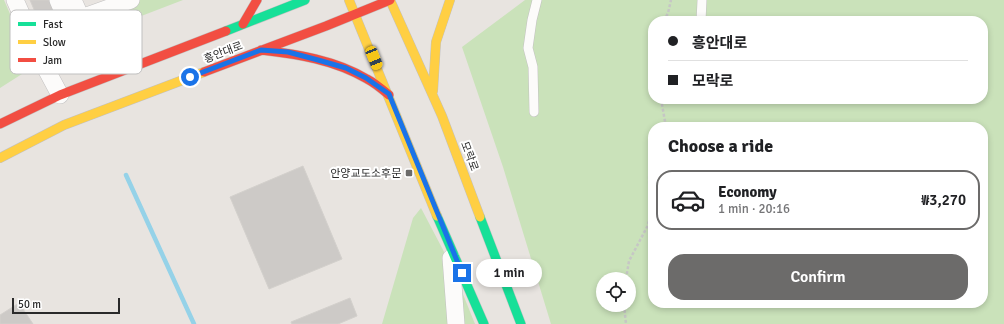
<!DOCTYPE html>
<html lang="en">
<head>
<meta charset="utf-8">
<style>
  :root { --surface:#fff; --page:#f6f6f6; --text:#202124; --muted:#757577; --line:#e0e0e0; --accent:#6c6b6a }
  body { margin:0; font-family:Signika,"Noto Sans KR",sans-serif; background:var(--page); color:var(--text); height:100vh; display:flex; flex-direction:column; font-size:15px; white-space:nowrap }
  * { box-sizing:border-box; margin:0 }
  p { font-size:13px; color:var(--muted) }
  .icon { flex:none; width:22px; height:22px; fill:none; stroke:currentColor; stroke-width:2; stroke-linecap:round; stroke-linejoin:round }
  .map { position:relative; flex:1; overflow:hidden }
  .drawer { position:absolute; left:648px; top:122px; width:340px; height:186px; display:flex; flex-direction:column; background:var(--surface); border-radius:16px; box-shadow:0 2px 6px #0003 }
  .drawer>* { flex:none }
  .banner { position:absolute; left:648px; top:16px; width:340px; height:88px; border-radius:16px; box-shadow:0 2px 6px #0003; display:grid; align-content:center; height:88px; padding:0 20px; background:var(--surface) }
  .fabs { position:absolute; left:596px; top:272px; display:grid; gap:8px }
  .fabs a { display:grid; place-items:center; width:40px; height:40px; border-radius:50%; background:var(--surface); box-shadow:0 2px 6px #0003; font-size:20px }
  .scale { position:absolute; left:12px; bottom:10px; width:108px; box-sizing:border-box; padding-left:4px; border:2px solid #2a2a2a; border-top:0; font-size:11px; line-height:14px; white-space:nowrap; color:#2a2a2a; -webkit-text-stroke:3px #fff; paint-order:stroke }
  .end { position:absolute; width:18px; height:18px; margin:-9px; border:5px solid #1a73e8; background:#fff; box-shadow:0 0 0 2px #fff }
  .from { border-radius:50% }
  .bubble { position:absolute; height:28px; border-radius:14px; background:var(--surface); box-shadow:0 2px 6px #0003; font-size:13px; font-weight:600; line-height:28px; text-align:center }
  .car { position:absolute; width:12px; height:24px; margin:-12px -6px; border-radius:5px; box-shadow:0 0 3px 1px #0007; background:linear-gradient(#f5c518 24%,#345 0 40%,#f5c518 0 76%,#345 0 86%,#f5c518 0) }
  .banner b { display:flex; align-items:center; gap:14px; height:38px; font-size:15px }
  .banner b+b { border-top:1px solid var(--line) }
  .banner i { width:10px; height:10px; background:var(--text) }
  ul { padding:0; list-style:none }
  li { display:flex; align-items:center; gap:12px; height:60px; margin:0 8px 6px; padding:0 12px; border:2px solid transparent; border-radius:16px }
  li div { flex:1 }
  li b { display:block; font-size:15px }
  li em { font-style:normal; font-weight:600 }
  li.active { border-color:var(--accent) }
  li>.icon { width:36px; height:36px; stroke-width:1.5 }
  h2 { padding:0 20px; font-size:18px; line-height:48px }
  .button { display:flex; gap:8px; margin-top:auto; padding:8px 20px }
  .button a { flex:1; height:46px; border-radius:16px; background:var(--accent); color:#fff; font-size:16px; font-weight:600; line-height:46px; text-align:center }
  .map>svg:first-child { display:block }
</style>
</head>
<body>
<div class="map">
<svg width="1004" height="324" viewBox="0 0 1004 324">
  <rect width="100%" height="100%" fill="#e8e4e0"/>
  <path fill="#cae2ba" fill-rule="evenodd" d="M0 0H4L33 67 0 88Z
    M137 0H183L58 48H51L47 37Z
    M525 0H1004V324H551L503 167 462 47ZM653 21H983V99H653ZM653 127H983V303H653ZM603 279H629V305H603Z
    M421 208 452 267 475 324H382L413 218Z"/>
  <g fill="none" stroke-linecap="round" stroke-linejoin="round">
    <path stroke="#95d2e8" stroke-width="4.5" d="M126 175 194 324"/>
  </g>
  <path fill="#cdcac7" stroke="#d3d0cc" d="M30 0H50L55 11 38 19Z
    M303 166 342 259 269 289 230 197Z
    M350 298 357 316 338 324H292L291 322Z
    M19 303 33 324H0V315Z"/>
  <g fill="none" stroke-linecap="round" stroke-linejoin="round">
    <g stroke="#c2c1c1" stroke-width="10">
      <path id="lane" d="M701 21 702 0
        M534 112 533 67 528 48 532 20 537 0"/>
    </g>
    <g stroke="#c2c1c1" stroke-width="18">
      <path id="street" d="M15 0 45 67 60 95
        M58 0 68 23
        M73 0 81 18
        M31 36 131 0
        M451 258 456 324"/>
    </g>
    <g stroke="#c2c1c1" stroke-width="10">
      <path id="fast" d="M226 31 305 0
        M437 216 484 324
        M480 217 521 324"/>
    </g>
    <g stroke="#c2c1c1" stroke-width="10">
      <path id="slow" d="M349 0 437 216
        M390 0 442 116 480 217
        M433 91 436 42 450 0
        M0 158 64 125 204 72"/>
    </g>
    <g stroke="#c2c1c1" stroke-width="10">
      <path id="jam" d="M243 24 257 0
        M261 50C297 54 335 60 367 79 375 83 382 89 389 95
        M204 72 326 26 390 0
        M0 124 60 95 226 31"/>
    </g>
    <path stroke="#c6c6c5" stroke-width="2.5" stroke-dasharray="3 2" stroke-linecap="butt" d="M664 21 668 13 671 0
      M653 39 650 48 653 55
      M661 99 666 127
      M626 279 629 261 647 227 650 218 649 176 653 168
      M624 305 626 324"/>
    <use href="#lane" stroke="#fcfbfa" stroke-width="9"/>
    <use href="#street" stroke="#fcfbfa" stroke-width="17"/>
    <use href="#fast" stroke="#16e098" stroke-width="9"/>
    <use href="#slow" stroke="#ffcf43" stroke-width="9"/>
    <use href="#jam" stroke="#f24e42" stroke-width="9"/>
  </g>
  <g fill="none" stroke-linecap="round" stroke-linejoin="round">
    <path stroke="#1a73e8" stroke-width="5" d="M190 77 261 50 288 52 318 60 346 68 366 78 389 94 462 273"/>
  </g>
  <rect fill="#6c6b6a" stroke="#fff" stroke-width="1.5" x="405" y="169" width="8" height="8" rx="2"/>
  <g text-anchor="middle" stroke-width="4" stroke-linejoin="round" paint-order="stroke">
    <g font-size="11" fill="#2a2a2a" stroke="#fff">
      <text transform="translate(223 52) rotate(-21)" y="4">흥안대로</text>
      <text transform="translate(470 156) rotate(69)" y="4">모락로</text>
    </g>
    <g font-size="11" fill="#2a2a2a" stroke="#fff" text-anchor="end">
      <text x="401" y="177">안양교도소후문</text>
    </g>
  </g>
  <rect x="10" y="10" width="132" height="64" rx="6" fill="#fff" stroke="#bfbfbf" stroke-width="1"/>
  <rect x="18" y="22" width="18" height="4" fill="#16e098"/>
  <rect x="18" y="40" width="18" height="4" fill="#ffcf43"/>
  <rect x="18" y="58" width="18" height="4" fill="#f24e42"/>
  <g font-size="11" fill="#2a2a2a">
    <text x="43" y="28">Fast</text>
    <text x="43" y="46">Slow</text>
    <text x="43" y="64">Jam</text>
  </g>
</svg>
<div class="fabs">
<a><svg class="icon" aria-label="locate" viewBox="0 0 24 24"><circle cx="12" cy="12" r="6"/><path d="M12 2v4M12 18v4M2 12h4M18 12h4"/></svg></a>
</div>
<div class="scale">50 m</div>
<i class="end from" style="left:190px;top:77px"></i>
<i class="end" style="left:462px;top:273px"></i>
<div class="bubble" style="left:476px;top:259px;width:66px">1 min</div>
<i class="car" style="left:374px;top:58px;rotate:158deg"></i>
<div class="banner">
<b><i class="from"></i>흥안대로</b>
<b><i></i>모락로</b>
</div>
<section class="drawer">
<h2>Choose a ride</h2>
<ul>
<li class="active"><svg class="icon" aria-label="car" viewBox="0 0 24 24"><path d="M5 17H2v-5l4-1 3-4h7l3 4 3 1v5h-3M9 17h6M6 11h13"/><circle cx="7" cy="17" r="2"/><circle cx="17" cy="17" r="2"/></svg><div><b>Economy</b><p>1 min · 20:16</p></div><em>₩3,270</em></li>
</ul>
<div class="button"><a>Confirm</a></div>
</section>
</div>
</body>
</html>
